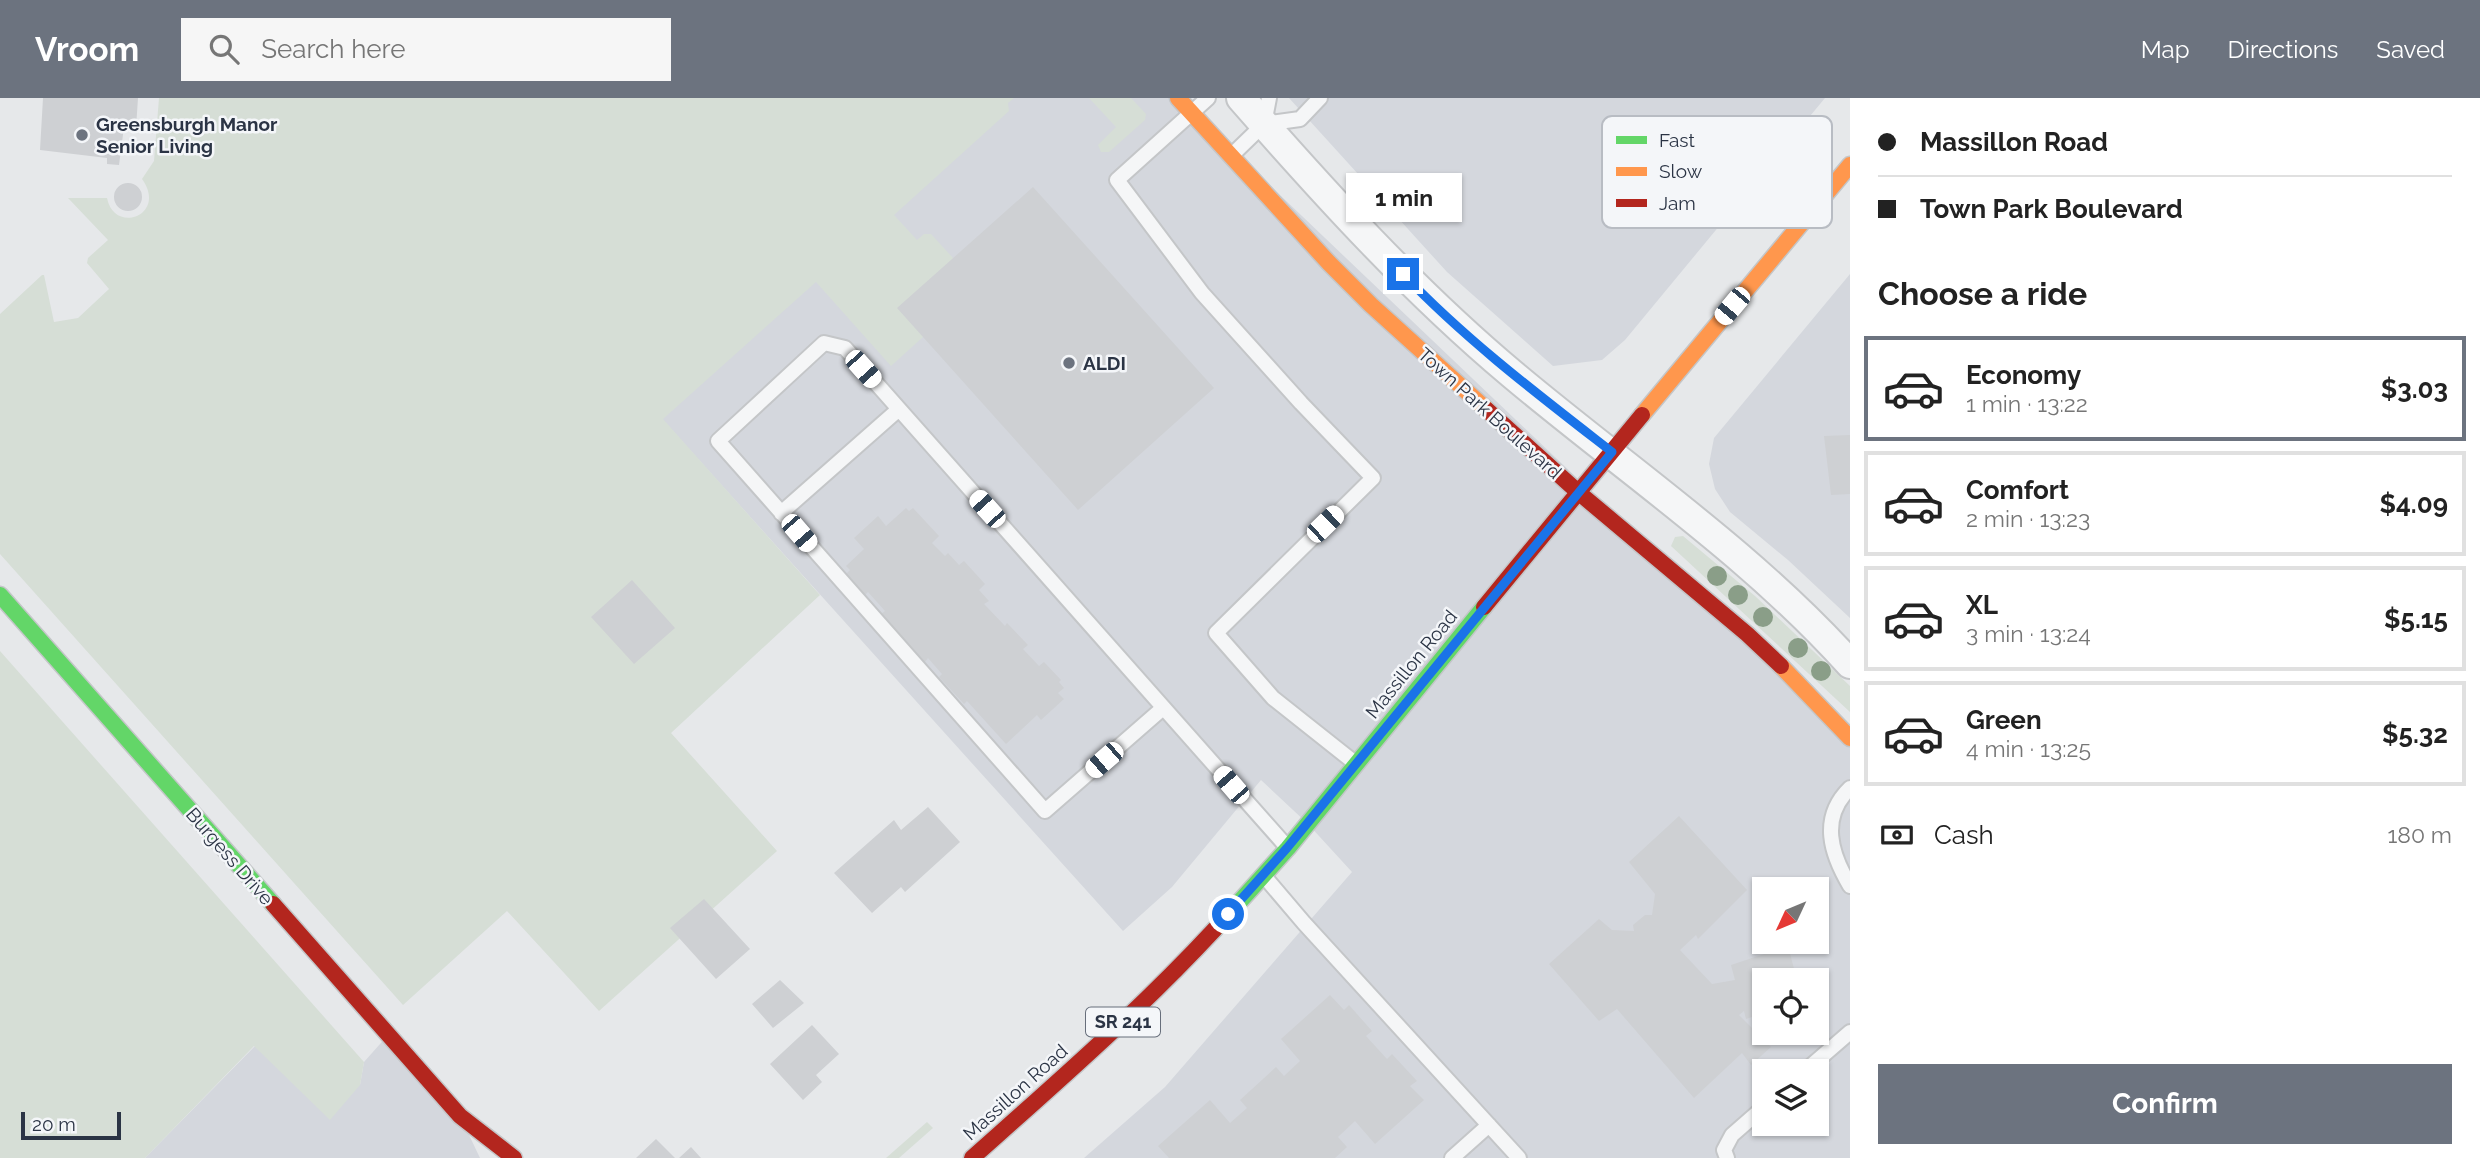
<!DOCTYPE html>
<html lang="en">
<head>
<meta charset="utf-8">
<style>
  :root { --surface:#fff; --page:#f6f6f6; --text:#222; --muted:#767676; --line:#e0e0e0; --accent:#6c737f }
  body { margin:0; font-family:Raleway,sans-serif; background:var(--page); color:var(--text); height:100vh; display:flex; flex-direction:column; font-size:26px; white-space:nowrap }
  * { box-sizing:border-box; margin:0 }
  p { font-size:23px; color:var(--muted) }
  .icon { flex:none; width:38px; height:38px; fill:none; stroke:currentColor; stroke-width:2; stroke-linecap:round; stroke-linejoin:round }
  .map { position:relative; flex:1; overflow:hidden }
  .panel { display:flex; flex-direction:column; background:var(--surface); width:630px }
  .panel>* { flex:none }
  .guide { display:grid; align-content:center; height:154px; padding:0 28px; background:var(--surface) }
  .needle { width:46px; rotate:226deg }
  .buttons { position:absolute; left:1752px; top:779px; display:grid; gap:14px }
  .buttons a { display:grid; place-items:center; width:77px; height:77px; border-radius:0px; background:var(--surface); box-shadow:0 2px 5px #0004; font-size:35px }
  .scale { position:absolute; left:21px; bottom:18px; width:100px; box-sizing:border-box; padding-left:7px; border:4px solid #2b3445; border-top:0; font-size:19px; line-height:24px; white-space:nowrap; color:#2b3445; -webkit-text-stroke:5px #f4f6f9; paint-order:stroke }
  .end { position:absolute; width:32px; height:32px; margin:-16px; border:9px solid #1a73e8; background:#fff; box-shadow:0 0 0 4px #fff }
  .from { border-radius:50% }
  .bubble { position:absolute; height:49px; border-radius:0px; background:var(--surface); box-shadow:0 2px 5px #0004; font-size:23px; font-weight:700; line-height:49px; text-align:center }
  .car { position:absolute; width:21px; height:42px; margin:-21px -10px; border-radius:9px; box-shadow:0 0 5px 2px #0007; background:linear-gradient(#fff 24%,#345 0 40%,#fff 0 76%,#345 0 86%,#fff 0) }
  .guide b { display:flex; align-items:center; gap:24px; height:66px; font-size:26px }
  .guide b+b { border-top:2px solid var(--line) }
  .guide i { width:18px; height:18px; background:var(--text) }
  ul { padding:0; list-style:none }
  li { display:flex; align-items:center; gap:21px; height:105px; margin:0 14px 10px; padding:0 14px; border:4px solid var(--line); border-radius:0px }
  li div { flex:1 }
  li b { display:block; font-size:26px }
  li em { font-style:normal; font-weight:700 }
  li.active { border-color:var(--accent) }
  li>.icon { width:63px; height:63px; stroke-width:1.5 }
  h2 { padding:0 28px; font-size:32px; line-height:84px }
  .pay { display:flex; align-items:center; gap:18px; height:77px; padding:0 28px; font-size:26px }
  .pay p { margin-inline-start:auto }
  .primary-button { display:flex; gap:14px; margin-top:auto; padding:14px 28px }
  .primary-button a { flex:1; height:80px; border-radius:0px; background:var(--accent); color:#fff; font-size:28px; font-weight:700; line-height:80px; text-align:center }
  header { display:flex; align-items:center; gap:42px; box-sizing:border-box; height:98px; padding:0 35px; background:var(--accent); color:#fff }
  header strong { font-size:33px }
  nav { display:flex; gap:38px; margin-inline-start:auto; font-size:24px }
  .search { width:490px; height:63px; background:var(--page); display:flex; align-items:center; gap:18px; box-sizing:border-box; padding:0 24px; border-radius:0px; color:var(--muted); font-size:26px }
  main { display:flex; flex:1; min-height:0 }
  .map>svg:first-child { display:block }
</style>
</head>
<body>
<header>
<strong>Vroom</strong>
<div class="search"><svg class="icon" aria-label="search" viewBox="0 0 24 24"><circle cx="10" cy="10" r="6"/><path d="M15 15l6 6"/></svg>Search here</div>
<nav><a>Map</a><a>Directions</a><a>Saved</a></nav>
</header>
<main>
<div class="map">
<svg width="1850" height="1060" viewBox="0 0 1850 1060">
  <rect width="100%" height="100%" fill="#e6e8ea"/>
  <path fill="#d4d7dd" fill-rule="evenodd" d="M388 0H1178L1850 640V1060H1084L1165 989 1352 774 1308 726 1261 682 1172 789 1123 833 663 322ZM1764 791H1816V844H1764ZM1764 882H1816V934H1764ZM1764 973H1816V1026H1764Z
    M1289 0H1825L1625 242 1602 262 1553 268 1447 174Z
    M1850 176V520L1788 462 1730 414 1715 391 1709 366 1714 340Z
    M388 937 460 1018 480 1060H145L255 948 360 987 364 964Z"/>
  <path fill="#d6ded6" d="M159 0H1014L1008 5 1009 13 894 117 917 142 924 136H931L953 160 923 239 891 268 816 184 663 321 820 497 671 635 777 753 599 913 507 813 403 907 0 456V216L42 177H44L54 224 78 220 109 191 87 165 88 160 108 142 68 100H107C114 137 168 117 142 81L154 63Z
    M1089 0H1131L1146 16 1145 22 1109 54H1101L1098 47 1116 29Z
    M1683 438 1755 498 1850 588V614L1671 448 1675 439Z
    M0 553 364 964 360 987 330 1022 254 948 145 1060H0Z
    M927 1024 933 1030 899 1060H886Z"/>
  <path fill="#ced0d3" d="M43 0H138L136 30 124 29 119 67 107 66V60L40 52Z
    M114 99a14 14 0 1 1 28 0a14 14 0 1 1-28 0Z
    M1033 89 1214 290 1078 412 897 210Z
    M1850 337V396L1831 397 1824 338Z
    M906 410 909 413 913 410 939 438 932 445 945 458 948 455 959 467 964 463 985 486 979 492 989 503 984 506 1005 528 1007 525 1028 547 1023 551 1039 568 1044 564 1061 582 1059 584 1064 590 1058 595 1064 601 1041 622 1037 617 1006 646 967 603 964 606 939 579 942 576 928 560 924 565 881 516 885 513 868 494 865 497 846 476 850 472 846 468 864 451 854 440 878 418 886 428Z
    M632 482 675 530 634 566 591 519Z
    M928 709 960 744 905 794 901 789 872 815 834 775 894 722 901 732Z
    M1679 718 1747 792 1698 841 1696 837 1680 852 1712 886 1735 882 1731 867 1788 848 1797 882H1764V915L1746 921 1744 913 1739 917 1771 949 1751 967 1742 955 1694 1000 1617 911 1599 923 1549 866 1599 821 1612 832 1634 833 1633 827 1645 817H1652L1655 796 1629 764Z
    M704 801 750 851 716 881 670 830Z
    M780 882 804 905 773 930 752 906Z
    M1330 897 1344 912 1349 907 1372 933 1366 938 1387 961 1392 956 1417 983 1410 988 1424 1002 1375 1046 1355 1023 1338 1039 1347 1049 1335 1060H1169L1158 1048 1210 1002 1230 1025 1247 1010 1240 1002 1276 969 1284 978 1300 963 1281 941Z
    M812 927 839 956 816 977 822 984 803 1002 770 966Z
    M656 1041 675 1060H636Z
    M691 1049 701 1060H679Z"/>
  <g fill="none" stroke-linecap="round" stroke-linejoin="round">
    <g stroke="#c4c6c8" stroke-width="18">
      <path id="lane" d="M1208 0 1117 82 1202 195 1301 305 1373 380 1216 535 1273 600 1355 665
        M1264 26 1300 21 1320 0
        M1231 58 1264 26 1269 0
        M781 415 899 311
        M1163 610 1045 713 718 343 824 245 845 250 1287 749
        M1850 690C1819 720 1831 756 1850 788
        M1264 778 1304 825 1519 1060
        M1805 973 1850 934
        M1452 1060 1489 1027
        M1727 1060 1724 1052 1732 1037 1764 1009"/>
    </g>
    <g stroke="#c4c6c8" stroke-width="32">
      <path id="street" d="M1241 0C1326 97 1413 193 1512 276 1625 371 1750 455 1850 566"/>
    </g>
    <g stroke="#c4c6c8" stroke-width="19">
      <path id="fast" d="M0 497 273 806
        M1215 831 1288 750 1484 509"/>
    </g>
    <g stroke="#c4c6c8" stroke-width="19">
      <path id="slow" d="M1178 0 1329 165 1371 207 1486 311
        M1642 317 1850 67
        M1781 568 1850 640"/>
    </g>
    <g stroke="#c4c6c8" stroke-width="19">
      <path id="jam" d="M1486 311 1578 394 1747 536 1781 568
        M1484 509 1642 317
        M273 806 460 1018 514 1060
        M972 1060C1055 986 1139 913 1215 831"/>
    </g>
    <use href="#lane" stroke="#f5f6f7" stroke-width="14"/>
    <use href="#street" stroke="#f5f6f7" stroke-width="28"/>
    <use href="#fast" stroke="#63d668" stroke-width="16"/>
    <use href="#slow" stroke="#ff974d" stroke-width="16"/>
    <use href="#jam" stroke="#b3261e" stroke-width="16"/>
  </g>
  <g fill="#8a9e88">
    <circle cx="1717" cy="478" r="10"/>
    <circle cx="1738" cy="497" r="10"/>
    <circle cx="1763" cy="519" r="10"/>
    <circle cx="1798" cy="550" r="10"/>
    <circle cx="1821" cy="573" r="10"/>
  </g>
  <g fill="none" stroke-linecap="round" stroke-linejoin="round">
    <path stroke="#1a73e8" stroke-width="9" d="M1228 816 1287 750 1612 354C1540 298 1466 242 1403 176"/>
  </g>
  <g fill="#6c737f" stroke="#f4f6f9" stroke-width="2.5">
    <circle cx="82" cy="37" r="7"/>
    <circle cx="1069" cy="265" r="7"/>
  </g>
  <g text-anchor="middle" stroke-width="5" stroke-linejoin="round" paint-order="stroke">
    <rect fill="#f4f6f9" stroke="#676e7b" stroke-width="2" x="1086" y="909.5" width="74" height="29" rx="5"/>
    <g font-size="18" font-weight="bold" fill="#2b3445">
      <text x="1123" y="930">SR 241</text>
    </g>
    <g font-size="19" font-weight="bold" fill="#2b3445" stroke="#f4f6f9" text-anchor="start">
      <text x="96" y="33">Greensburgh Manor<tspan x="96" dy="22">Senior Living</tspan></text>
      <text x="1083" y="272">ALDI</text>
    </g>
    <g font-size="19" fill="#2b3445" stroke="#f4f6f9">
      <text transform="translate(1490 315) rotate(42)" y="7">Town Park Boulevard</text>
      <text transform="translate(1411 566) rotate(-51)" y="7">Massillon Road</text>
      <text transform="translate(230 758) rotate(49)" y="7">Burgess Drive</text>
      <text transform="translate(1015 994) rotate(-42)" y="7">Massillon Road</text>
    </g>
  </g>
  <rect x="1602" y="18" width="230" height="112" rx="10" fill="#f4f6f9" stroke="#b8bcc3" stroke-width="2"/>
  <rect x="1616" y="38" width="31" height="8" fill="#63d668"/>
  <rect x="1616" y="69" width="31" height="9" fill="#ff974d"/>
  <rect x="1616" y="101" width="31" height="8" fill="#b3261e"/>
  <g font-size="19" fill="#2b3445">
    <text x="1659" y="49">Fast</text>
    <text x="1659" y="80">Slow</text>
    <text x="1659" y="112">Jam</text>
  </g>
</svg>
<div class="buttons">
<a><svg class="needle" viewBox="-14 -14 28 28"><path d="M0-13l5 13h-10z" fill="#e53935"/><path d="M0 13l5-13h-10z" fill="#767676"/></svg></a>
<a><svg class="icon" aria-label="locate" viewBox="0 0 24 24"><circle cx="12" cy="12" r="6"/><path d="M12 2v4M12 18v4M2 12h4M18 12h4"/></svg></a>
<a><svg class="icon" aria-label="layers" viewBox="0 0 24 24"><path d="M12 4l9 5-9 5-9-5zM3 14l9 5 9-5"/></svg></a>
</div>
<div class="scale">20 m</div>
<i class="end from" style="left:1228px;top:816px"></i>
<i class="end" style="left:1403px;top:176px"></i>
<div class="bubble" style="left:1346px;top:75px;width:116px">1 min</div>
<i class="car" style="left:1732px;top:208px;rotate:220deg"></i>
<i class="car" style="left:863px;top:271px;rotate:138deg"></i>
<i class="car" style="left:987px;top:411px;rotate:318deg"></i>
<i class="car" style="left:1325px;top:426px;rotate:46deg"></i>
<i class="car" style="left:799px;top:435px;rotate:139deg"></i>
<i class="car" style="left:1104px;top:662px;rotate:229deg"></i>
<i class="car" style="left:1231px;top:687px;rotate:319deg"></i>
</div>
<section class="panel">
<div class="guide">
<b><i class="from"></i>Massillon Road</b>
<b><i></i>Town Park Boulevard</b>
</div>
<h2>Choose a ride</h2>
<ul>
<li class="active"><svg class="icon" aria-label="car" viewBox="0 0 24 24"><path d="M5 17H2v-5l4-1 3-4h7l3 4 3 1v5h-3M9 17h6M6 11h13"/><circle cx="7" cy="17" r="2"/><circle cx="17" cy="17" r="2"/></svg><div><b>Economy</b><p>1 min · 13:22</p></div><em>$3.03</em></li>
<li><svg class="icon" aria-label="car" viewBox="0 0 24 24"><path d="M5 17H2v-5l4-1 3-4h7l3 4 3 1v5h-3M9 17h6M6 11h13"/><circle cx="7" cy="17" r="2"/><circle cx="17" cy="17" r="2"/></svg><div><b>Comfort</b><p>2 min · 13:23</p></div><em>$4.09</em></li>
<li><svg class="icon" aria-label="car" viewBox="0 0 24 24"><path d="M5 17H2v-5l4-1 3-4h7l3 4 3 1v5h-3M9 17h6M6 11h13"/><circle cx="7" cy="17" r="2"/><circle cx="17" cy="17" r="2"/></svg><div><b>XL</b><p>3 min · 13:24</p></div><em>$5.15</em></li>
<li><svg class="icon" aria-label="car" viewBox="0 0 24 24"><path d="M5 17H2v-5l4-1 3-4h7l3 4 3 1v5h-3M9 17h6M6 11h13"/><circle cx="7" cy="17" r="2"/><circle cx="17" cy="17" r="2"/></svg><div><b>Green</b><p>4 min · 13:25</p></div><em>$5.32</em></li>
</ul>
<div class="pay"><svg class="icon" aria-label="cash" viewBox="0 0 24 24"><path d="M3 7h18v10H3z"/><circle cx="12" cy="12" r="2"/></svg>Cash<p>180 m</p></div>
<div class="primary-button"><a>Confirm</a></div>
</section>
</main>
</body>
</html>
